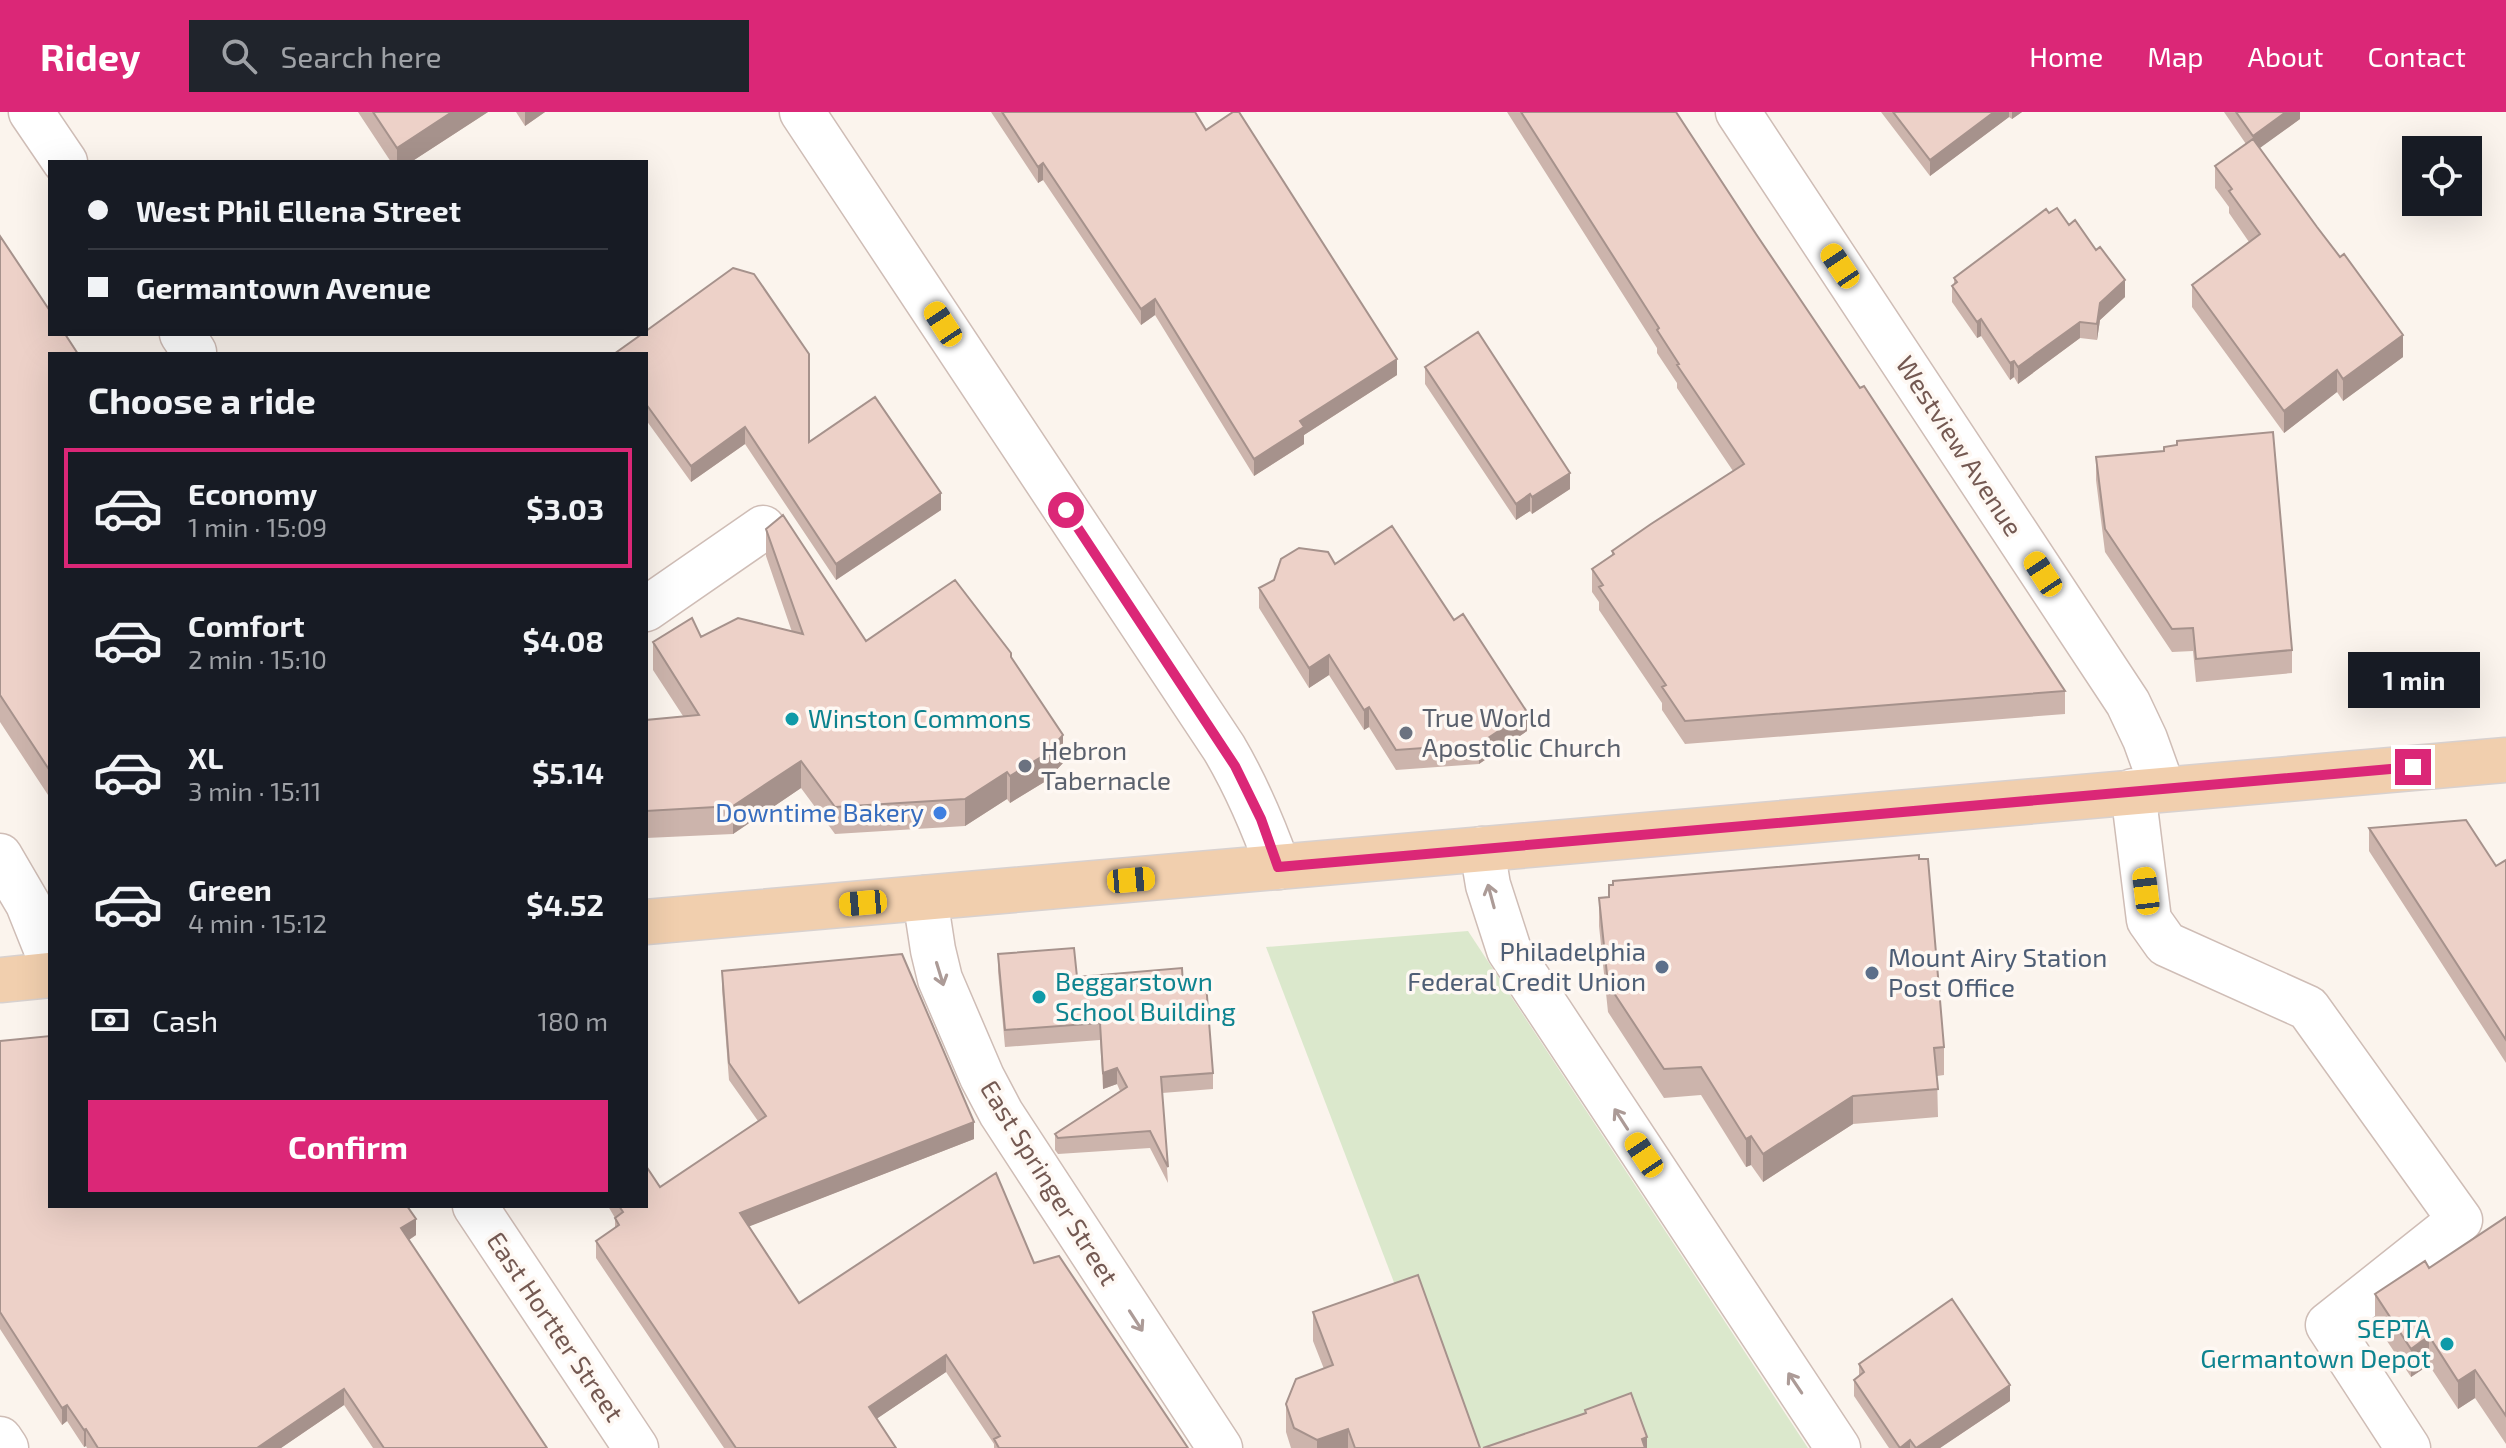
<!DOCTYPE html>
<html lang="en">
<head>
<meta charset="utf-8">
<style>
  :root { --surface:#171b24; --page:#20242c; --text:#f1f3f6; --muted:#9ea1a6; --line:#363941; --accent:#db2777 }
  body { margin:0; font-family:"Exo 2",sans-serif; background:var(--page); color:var(--text); height:100vh; display:flex; flex-direction:column; font-size:30px; white-space:nowrap }
  * { box-sizing:border-box; margin:0 }
  p { font-size:26px; color:var(--muted) }
  .icon { flex:none; width:44px; height:44px; fill:none; stroke:currentColor; stroke-width:2; stroke-linecap:round; stroke-linejoin:round }
  .map { position:relative; flex:1; overflow:hidden }
  .sheet { position:absolute; left:48px; top:240px; width:600px; height:856px; display:flex; flex-direction:column; background:var(--surface); border-radius:0px; box-shadow:0 8px 32px #0002 }
  .sheet>* { flex:none }
  .guide { position:absolute; left:48px; top:48px; width:600px; height:176px; border-radius:0px; box-shadow:0 8px 32px #0002; display:grid; align-content:center; height:176px; padding:0 40px; background:var(--surface) }
  .tools { position:absolute; left:2402px; top:24px; display:grid; gap:16px }
  .tools a { display:grid; place-items:center; width:80px; height:80px; border-radius:0px; background:var(--surface); box-shadow:0 8px 32px #0002; font-size:40px }
  .end { position:absolute; width:36px; height:36px; margin:-18px; border:10px solid #db2777; background:#fff; box-shadow:0 0 0 4px #fff }
  .from { border-radius:50% }
  .bubble { position:absolute; height:56px; border-radius:0px; background:var(--surface); box-shadow:0 8px 32px #0002; font-size:26px; font-weight:700; line-height:56px; text-align:center }
  .car { position:absolute; width:24px; height:48px; margin:-24px -12px; border-radius:10px; box-shadow:0 0 6px 2px #0007; background:linear-gradient(#f5c518 24%,#345 0 40%,#f5c518 0 76%,#345 0 86%,#f5c518 0) }
  .guide b { display:flex; align-items:center; gap:28px; height:76px; font-size:30px }
  .guide b+b { border-top:2px solid var(--line) }
  .guide i { width:20px; height:20px; background:var(--text) }
  ul { padding:0; list-style:none }
  li { display:flex; align-items:center; gap:24px; height:120px; margin:0 16px 12px; padding:0 24px; border:4px solid transparent; border-radius:0px }
  li div { flex:1 }
  li b { display:block; font-size:30px }
  li em { font-style:normal; font-weight:700 }
  li.active { border-color:var(--accent) }
  li>.icon { width:72px; height:72px; stroke-width:1.5 }
  h2 { padding:0 40px; font-size:36px; line-height:96px }
  .pay { display:flex; align-items:center; gap:20px; height:88px; padding:0 40px; font-size:30px }
  .pay p { margin-inline-start:auto }
  .action { display:flex; gap:16px; margin-top:auto; padding:16px 40px }
  .action a { flex:1; height:92px; border-radius:0px; background:var(--accent); color:#fff; font-size:32px; font-weight:700; line-height:92px; text-align:center }
  header { display:flex; align-items:center; gap:48px; box-sizing:border-box; height:112px; padding:0 40px; background:var(--accent); color:#fff }
  header strong { font-size:38px }
  nav { display:flex; gap:44px; margin-inline-start:auto; font-size:28px }
  .search { width:560px; height:72px; background:var(--page); display:flex; align-items:center; gap:20px; box-sizing:border-box; padding:0 28px; border-radius:0px; color:var(--muted); font-size:30px }
  .map>svg:first-child { display:block }
</style>
</head>
<body>
<header>
<strong>Ridey</strong>
<div class="search"><svg class="icon" aria-label="search" viewBox="0 0 24 24"><circle cx="10" cy="10" r="6"/><path d="M15 15l6 6"/></svg>Search here</div>
<nav><a>Home</a><a>Map</a><a>About</a><a>Contact</a></nav>
</header>
<div class="map">
<svg width="2506" height="1336" viewBox="0 0 2506 1336">
  <rect width="100%" height="100%" fill="#fbf4ed"/>
  <path fill="#dbe8cc" d="M1468 819 1808 1336H1472L1403 1194 1266 835Z"/>
  <g fill="none" stroke-linecap="round" stroke-linejoin="round">
    <g stroke="#cfbdb6" stroke-width="47">
      <path id="minor" d="M31 0 65 50
        M802 0 1224 636C1247 675 1263 713 1278 755
        M1738 0 2128 591 2145 627 2163 677
        M182 222 194 240
        M646 497 763 416
        M2133 679 2149 808 2166 832 2308 896 2460 1108 2328 1213 2408 1336
        M1482 737 1488 773 1509 838 1838 1336
        M0 744 28 792 50 847
        M925 786 933 838 940 867 982 965 1001 1001 1220 1336
        M475 1094 636 1336
        M0 1327 6 1336"/>
    </g>
    <g stroke="#d8d1cf" stroke-width="47">
      <path id="major" d="M646 810 2506 648
        M0 868 50 863"/>
    </g>
    <use href="#minor" stroke="#fff" stroke-width="44"/>
    <use href="#major" stroke="#f1cfae" stroke-width="44"/>
  </g>
  <path fill="#ccb4ac" d="M358 0H488L411 50H391Z
    M516 0H545L525 14Z
    M991 0H1195L1206 18 1397 263 1304 323V332L1254 364 1155 203 1141 213 1043 68 1038 71Z
    M1507 0H1676L1756 122 2065 579V602L1685 632 1662 598V591L1599 498V490L1592 480V457L1612 443V439L1733 359 1677 276V271L1657 241V236Z
    M1881 0H2022L2012 7 2009 5 1930 64Z
    M2224 0H2300V7L2259 36 2403 245 2343 289 2337 280 2284 321 2192 195V173L2249 130 2229 101V95L2215 76V54L2246 32Z
    M2049 101 2069 113 2125 185 2100 208 2097 228 2080 226 2018 272 2014 265 2010 268 1981 224 1977 226 1952 190V174L1954 172V166Z
    M0 124 50 242V686L0 610Z
    M646 242 809 330 941 398 836 468 745 332 691 370 646 308Z
    M1425 255 1570 377 1532 402 1530 399 1516 408 1425 272Z
    M2096 345 2292 538V561L2196 570 2193 539 2172 540 2105 440 2096 368Z
    M766 417 866 529 1011 546 1063 651 1046 669 1010 691 1007 687 965 714 835 722 801 676 733 722 646 726V608L683 604 653 558V530L701 525 792 520 766 444Z
    M1335 452 1527 619 1479 652 1396 658 1369 615 1364 618 1329 563 1309 576 1259 496V476Z
    M2369 716 2496 754 2506 748V951L2369 739Z
    M1599 786 1944 935V963L1937 964 1938 1005 1853 1012 1763 1070 1751 1053 1746 1055 1701 983 1664 986 1608 900 1599 814Z
    M998 842 1077 865 1183 873 1213 961V977L1162 981 1168 1071 1150 1036 1058 1042 1055 1038V1022L1120 979 1117 972 1103 977 1100 928 1005 935 998 859Z
    M722 859 974 1027 749 1114 799 1191 1034 1151 1188 1336H994V1332L946 1260 876 1307 896 1336H724L596 1146V1129L615 1116V1106L608 1094H646L660 1075 758 1009 729 968 722 877Z
    M0 929 416 1123 409 1128 547 1336H373L344 1293 281 1336H87L86 1334 84 1335 67 1309 62 1313 0 1217Z
    M2506 1105V1332L2475 1286 2458 1297 2429 1253 2411 1265 2375 1211V1182L2429 1156Z
    M1313 1200 1480 1336H1291L1286 1320V1292L1324 1257 1313 1229Z
    M1859 1252 2010 1289 1940 1336H1889L1854 1284V1268L1859 1264Z"/>
  <path fill="#a6928c" d="M452 0H488L411 50H397V36Z
    M525 0H545L525 14Z
    M1994 0H2009V5L1930 64V48Z
    M2012 0H2022L2012 7Z
    M2286 0H2300V7L2253 41V24Z
    M1043 51V68L1038 71V55Z
    M2125 168V185L2100 208 2097 228V212L2100 191Z
    M1155 187V203L1141 213V197Z
    M1981 207V224L1977 226V210Z
    M2080 210V226L2018 272V255Z
    M2403 223V245L2343 289V267Z
    M1397 247V263L1304 323V332L1254 364V347L1300 309Z
    M2014 249V265L2010 268V251Z
    M2337 258V280L2284 321V299Z
    M745 315V332L691 370V354Z
    M1570 361V377L1532 402V385Z
    M941 381V398L836 468V452Z
    M1530 382V399L1516 408V392Z
    M1329 543V563L1309 576V556Z
    M1369 595V615L1364 618V598Z
    M1527 600V619L1479 652V632Z
    M1063 623V651L1046 669 1010 691V664Z
    M801 649V676L733 722V694Z
    M1007 660V687L965 714V687Z
    M1117 956V972L1103 977V961Z
    M1853 984V1012L1763 1070V1042Z
    M974 1010V1027L740 1118V1101Z
    M1751 1024V1053L1746 1055V1027Z
    M416 1107V1123L401 1133V1116Z
    M2429 1224V1253L2411 1265V1237Z
    M946 1243V1260L869 1312V1295Z
    M2475 1258V1286L2458 1297V1269Z
    M2010 1273V1289L1940 1336H1916Z
    M344 1277V1293L281 1336H257Z
    M67 1293V1309L62 1313V1296Z
    M86 1317V1334L84 1335V1318Z
    M1348 1317V1336H1317V1328Z
    M1647 1325V1336H1642V1327Z
    M1910 1328V1336H1900Z"/>
  <path fill="#edd1c8" stroke="#a6928c" stroke-width="2" d="M373 0H452L397 36Z
    M1002 0H1195L1206 18 1233 0H1239L1397 247 1300 309 1304 315 1254 347 1155 187 1141 197 1043 51 1038 55Z
    M1521 0H1676L1756 122 1860 276 1864 274 2065 579 1685 609 1662 575 1666 573 1599 475 1603 473 1592 457 1614 442 1612 439 1651 412 1744 352 1677 253 1679 252 1657 218 1659 216Z
    M1893 0H1994L1930 48Z
    M2236 0H2286L2253 24Z
    M2253 27 2317 115 2340 145 2344 142 2403 223 2343 267 2337 258 2284 299 2192 173 2260 122 2229 79 2232 77 2215 54Z
    M2057 96 2069 113 2075 108 2096 138 2100 135 2125 168 2100 191 2097 212 2080 210 2018 255 2014 249 2010 251 1981 207 1977 210 1952 174 1957 170 1954 166 2046 97 2049 101Z
    M0 124 50 199V222H65L78 242H50V659L0 583Z
    M733 156 754 162 809 242V330L875 285 941 381 836 452 745 315 691 354 646 292V242H614L642 222H646V219Z
    M1478 220 1570 361 1532 385 1530 382 1516 392 1425 255Z
    M2273 320 2292 538 2196 547 2193 516 2172 517 2105 417 2096 345 2164 339V335L2177 333V329Z
    M783 403 866 529 955 468 1011 541V545L1063 623 1046 642 1010 664 1007 660 965 687 835 695 801 649 733 694 646 699V608L699 603 653 530 692 506 701 525 738 506 803 522 766 417Z
    M1392 414 1454 508 1463 502 1527 600 1479 632 1396 638 1369 595 1364 598 1329 543 1309 556 1259 476 1274 468 1281 447 1299 436 1328 440 1335 452Z
    M2466 708 2496 754 2506 748V928L2369 716Z
    M1919 743V747H1928L1944 935 1934 936 1938 977 1853 984 1763 1042 1751 1024 1746 1027 1701 955 1664 957 1608 872 1599 786 1609 785V773H1613V769Z
    M1074 836 1077 865 1182 856 1183 873 1206 871 1213 961 1161 965 1168 1055 1150 1019 1058 1026 1055 1022 1127 975 1117 956 1103 961 1100 911 1005 918 998 842Z
    M902 842 974 1010 740 1101 799 1191 996 1061 1034 1151 1059 1144 1188 1336H999L994 1327 1000 1324 946 1243 869 1295 896 1336H736L596 1129 619 1113 615 1106 623 1100 619 1094H646V1054L660 1075 766 1004 729 951 722 859Z
    M50 924V1094H407L416 1107 401 1116 547 1336H384L344 1277 257 1336H98L86 1317 84 1318 67 1293 62 1296 0 1200V929Z
    M2506 1105V1304L2475 1258 2458 1269 2429 1224 2411 1237 2375 1182 2425 1149 2429 1156Z
    M1418 1163 1480 1336H1355L1348 1317 1317 1328 1294 1316 1286 1292 1296 1267 1333 1253 1313 1200Z
    M1952 1187 2010 1273 1916 1336 1910 1328 1900 1336 1854 1268 1864 1260 1859 1252Z
    M1631 1281 1647 1325 1642 1327 1645 1336H1483L1586 1301 1585 1298Z"/>
  <defs><path id="oneway-shaft" d="M-6 0H5M1.5-3L5.5 0L1.5 3" fill="none" stroke-width="1.6" stroke-linecap="round" stroke-linejoin="round" transform="scale(2)"/></defs>
  <g stroke="#ac9b97">
    <use href="#oneway-shaft" transform="translate(1491 784) rotate(-105)"/>
    <use href="#oneway-shaft" transform="translate(940 862) rotate(73)"/>
    <use href="#oneway-shaft" transform="translate(1621 1007) rotate(-123)"/>
    <use href="#oneway-shaft" transform="translate(1136 1209) rotate(57)"/>
    <use href="#oneway-shaft" transform="translate(1795 1271) rotate(-124)"/>
  </g>
  <g fill="none" stroke-linecap="round" stroke-linejoin="round">
    <path stroke="#db2777" stroke-width="10" d="M1066 398 1235 654 1261 707 1278 755 2413 655"/>
  </g>
  <g fill="#0f9aa8" stroke="#fef8f3" stroke-width="3">
    <circle cx="792" cy="607" r="8"/>
    <circle cx="1039" cy="885" r="8"/>
    <circle cx="2447" cy="1232" r="8"/>
  </g>
  <g fill="#6b7280" stroke="#fef8f3" stroke-width="3">
    <circle cx="1406" cy="621" r="8"/>
    <circle cx="1025" cy="654" r="8"/>
  </g>
  <circle fill="#3f7fe0" stroke="#fef8f3" stroke-width="3" cx="940" cy="701" r="8"/>
  <g fill="#5c6f8a" stroke="#fef8f3" stroke-width="3">
    <circle cx="1662" cy="855" r="8"/>
    <circle cx="1872" cy="861" r="8"/>
  </g>
  <g text-anchor="middle" stroke-width="7" stroke-linejoin="round" paint-order="stroke">
    <g font-size="26" fill="#745952" stroke="#fef8f3">
      <text transform="translate(1959 334) rotate(57)" y="9">Westview Avenue</text>
      <text transform="translate(1049 1071) rotate(58)" y="9">East Springer Street</text>
      <text transform="translate(555 1215) rotate(56)" y="9">East Hortter Street</text>
    </g>
    <g font-size="26" fill="#5b616d" stroke="#fef8f3" text-anchor="start">
      <text x="1422" y="615">True World<tspan x="1422" dy="30">Apostolic Church</tspan></text>
      <text x="1041" y="648">Hebron<tspan x="1041" dy="30">Tabernacle</tspan></text>
    </g>
    <g font-size="26" fill="#0d838f" stroke="#fef8f3" text-anchor="start">
      <text x="808" y="616">Winston Commons</text>
      <text x="1055" y="879">Beggarstown<tspan x="1055" dy="30">School Building</tspan></text>
      <text x="2431" y="1226" text-anchor="end">SEPTA<tspan x="2431" dy="30">Germantown Depot</tspan></text>
    </g>
    <g font-size="26" fill="#366cbe" stroke="#fef8f3" text-anchor="end">
      <text x="924" y="710">Downtime Bakery</text>
    </g>
    <g font-size="26" fill="#4e5e75" stroke="#fef8f3" text-anchor="end">
      <text x="1646" y="849">Philadelphia<tspan x="1646" dy="30">Federal Credit Union</tspan></text>
      <text x="1888" y="855" text-anchor="start">Mount Airy Station<tspan x="1888" dy="30">Post Office</tspan></text>
    </g>
  </g>
</svg>
<div class="tools">
<a><svg class="icon" aria-label="locate" viewBox="0 0 24 24"><circle cx="12" cy="12" r="6"/><path d="M12 2v4M12 18v4M2 12h4M18 12h4"/></svg></a>
</div>
<i class="end from" style="left:1066px;top:398px"></i>
<i class="end" style="left:2413px;top:655px"></i>
<div class="bubble" style="left:2348px;top:540px;width:132px">1 min</div>
<i class="car" style="left:1840px;top:154px;rotate:326deg"></i>
<i class="car" style="left:943px;top:212px;rotate:327deg"></i>
<i class="car" style="left:2043px;top:462px;rotate:327deg"></i>
<i class="car" style="left:1131px;top:768px;rotate:85deg"></i>
<i class="car" style="left:2146px;top:779px;rotate:353deg"></i>
<i class="car" style="left:863px;top:791px;rotate:265deg"></i>
<i class="car" style="left:1644px;top:1043px;rotate:326deg"></i>
<div class="guide">
<b><i class="from"></i>West Phil Ellena Street</b>
<b><i></i>Germantown Avenue</b>
</div>
<section class="sheet">
<h2>Choose a ride</h2>
<ul>
<li class="active"><svg class="icon" aria-label="car" viewBox="0 0 24 24"><path d="M5 17H2v-5l4-1 3-4h7l3 4 3 1v5h-3M9 17h6M6 11h13"/><circle cx="7" cy="17" r="2"/><circle cx="17" cy="17" r="2"/></svg><div><b>Economy</b><p>1 min · 15:09</p></div><em>$3.03</em></li>
<li><svg class="icon" aria-label="car" viewBox="0 0 24 24"><path d="M5 17H2v-5l4-1 3-4h7l3 4 3 1v5h-3M9 17h6M6 11h13"/><circle cx="7" cy="17" r="2"/><circle cx="17" cy="17" r="2"/></svg><div><b>Comfort</b><p>2 min · 15:10</p></div><em>$4.08</em></li>
<li><svg class="icon" aria-label="car" viewBox="0 0 24 24"><path d="M5 17H2v-5l4-1 3-4h7l3 4 3 1v5h-3M9 17h6M6 11h13"/><circle cx="7" cy="17" r="2"/><circle cx="17" cy="17" r="2"/></svg><div><b>XL</b><p>3 min · 15:11</p></div><em>$5.14</em></li>
<li><svg class="icon" aria-label="car" viewBox="0 0 24 24"><path d="M5 17H2v-5l4-1 3-4h7l3 4 3 1v5h-3M9 17h6M6 11h13"/><circle cx="7" cy="17" r="2"/><circle cx="17" cy="17" r="2"/></svg><div><b>Green</b><p>4 min · 15:12</p></div><em>$4.52</em></li>
</ul>
<div class="pay"><svg class="icon" aria-label="cash" viewBox="0 0 24 24"><path d="M3 7h18v10H3z"/><circle cx="12" cy="12" r="2"/></svg>Cash<p>180 m</p></div>
<div class="action"><a>Confirm</a></div>
</section>
</div>
</body>
</html>
